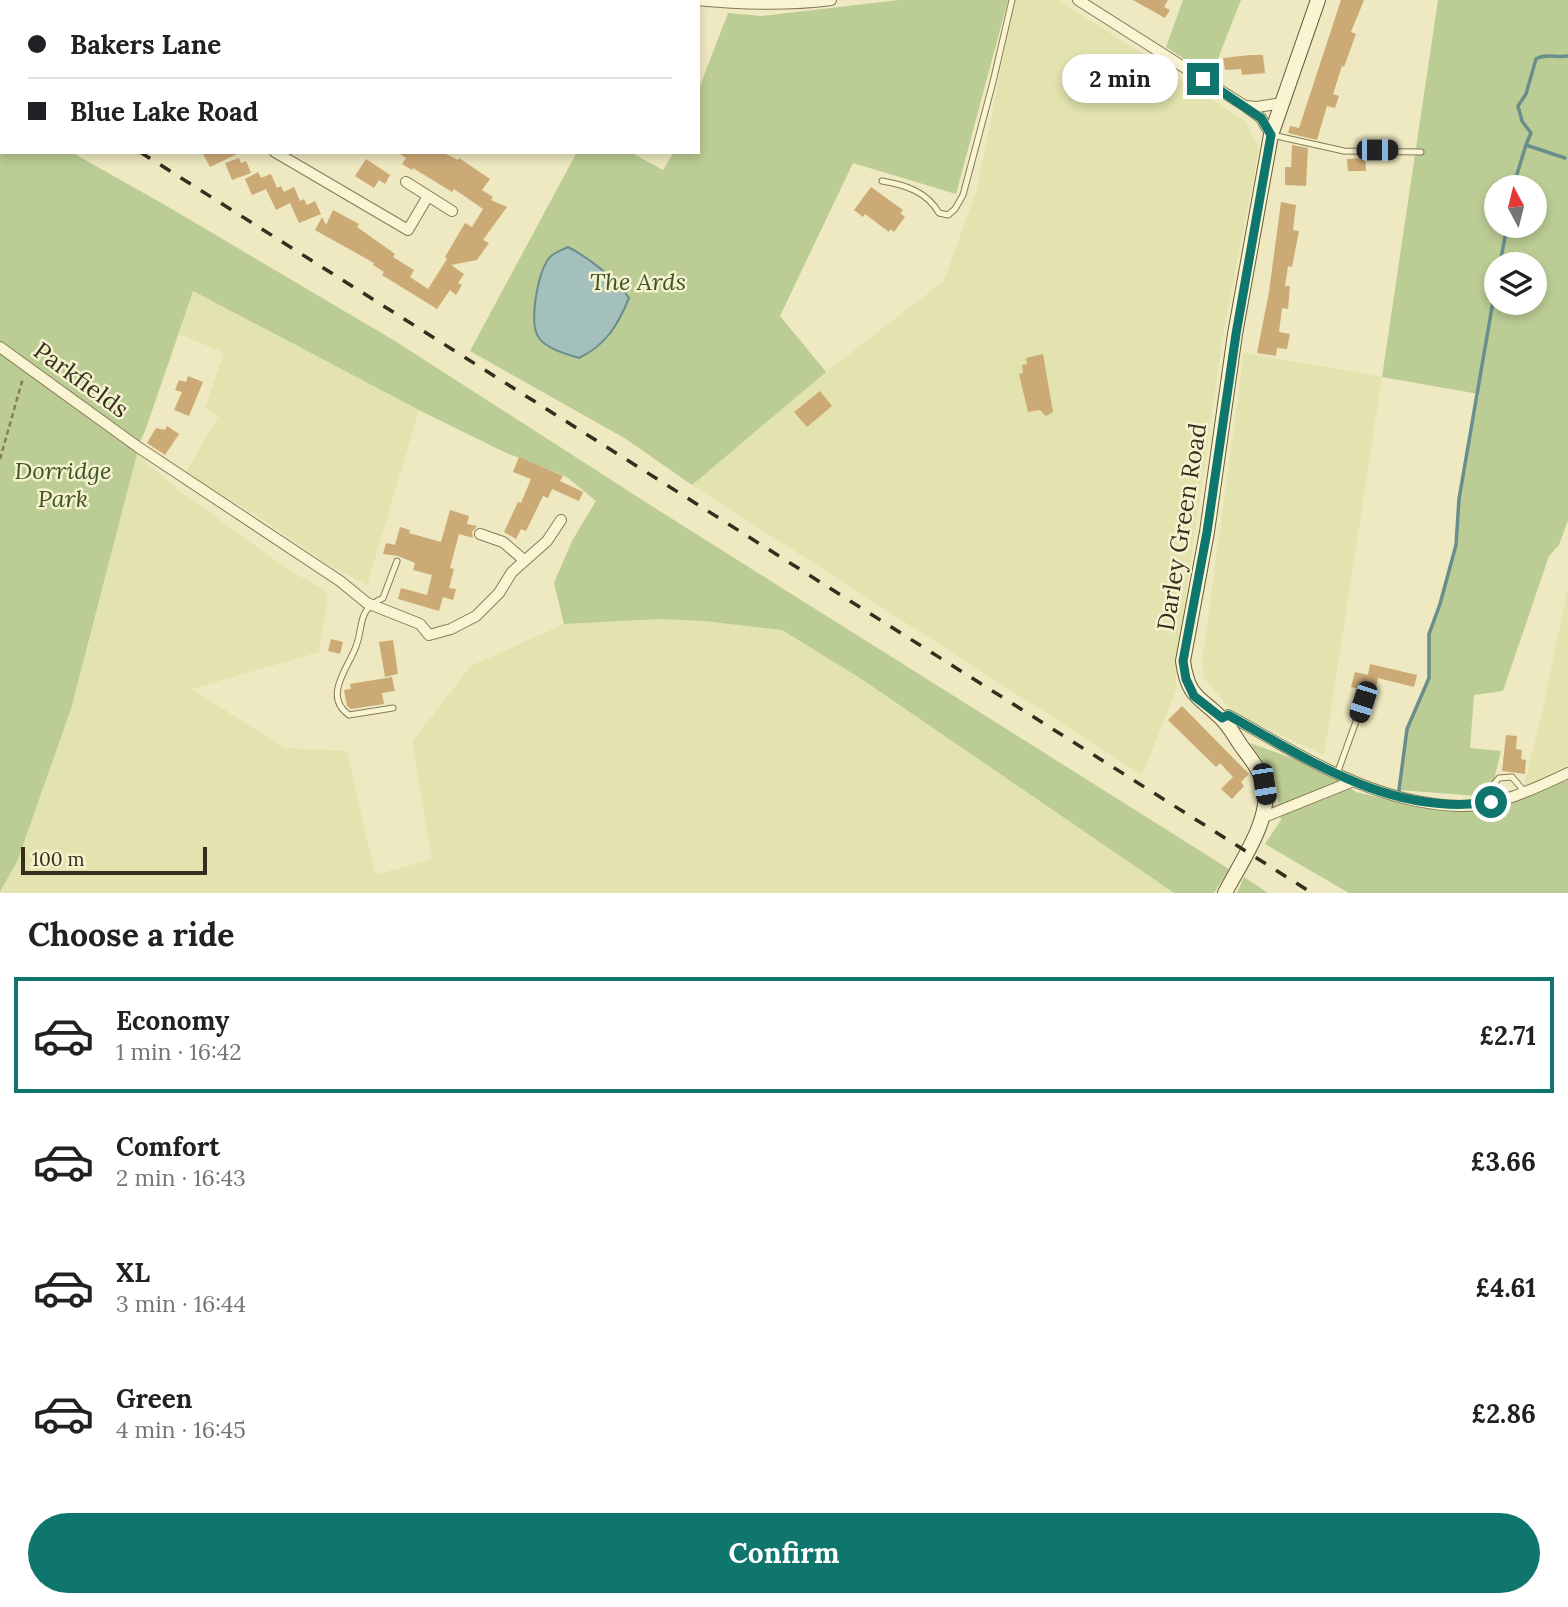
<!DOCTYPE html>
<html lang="en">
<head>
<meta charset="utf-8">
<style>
  :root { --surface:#fff; --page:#f2f2f2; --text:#202124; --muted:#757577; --line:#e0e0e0; --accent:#0f766e }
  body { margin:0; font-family:Lora,serif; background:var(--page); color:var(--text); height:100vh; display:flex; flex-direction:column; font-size:26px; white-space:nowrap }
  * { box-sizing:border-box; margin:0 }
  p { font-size:23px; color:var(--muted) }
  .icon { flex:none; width:38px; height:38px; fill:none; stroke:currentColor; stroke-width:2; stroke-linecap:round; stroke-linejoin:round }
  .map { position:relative; height:893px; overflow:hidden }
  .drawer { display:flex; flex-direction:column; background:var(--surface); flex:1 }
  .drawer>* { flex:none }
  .guide { position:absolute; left:0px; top:0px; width:700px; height:154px; box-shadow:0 4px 10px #0003; display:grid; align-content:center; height:154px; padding:0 28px; background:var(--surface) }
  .needle { width:46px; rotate:353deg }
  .tools { position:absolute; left:1484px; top:175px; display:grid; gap:14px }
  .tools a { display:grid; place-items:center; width:63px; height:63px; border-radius:50%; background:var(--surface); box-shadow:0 4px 10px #0003; font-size:35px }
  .scale { position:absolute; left:21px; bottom:18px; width:186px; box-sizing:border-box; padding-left:7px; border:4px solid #362e1d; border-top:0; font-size:19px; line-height:24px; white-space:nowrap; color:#362e1d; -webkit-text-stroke:5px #f5f2d0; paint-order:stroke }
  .end { position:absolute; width:32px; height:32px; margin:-16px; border:9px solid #0f766e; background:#fff; box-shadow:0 0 0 4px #fff }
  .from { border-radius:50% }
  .bubble { position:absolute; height:49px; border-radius:24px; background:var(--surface); box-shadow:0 4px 10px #0003; font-size:23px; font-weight:700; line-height:49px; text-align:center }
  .car { position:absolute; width:21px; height:42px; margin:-21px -10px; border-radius:9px; box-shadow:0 0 5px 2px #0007; background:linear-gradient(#222 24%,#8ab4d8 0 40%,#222 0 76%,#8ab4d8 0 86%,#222 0) }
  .guide b { display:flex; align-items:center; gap:24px; height:66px; font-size:26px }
  .guide b+b { border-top:2px solid var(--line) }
  .guide i { width:18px; height:18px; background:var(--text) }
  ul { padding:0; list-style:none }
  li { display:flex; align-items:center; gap:21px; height:116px; margin:0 14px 10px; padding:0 14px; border:4px solid transparent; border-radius:0px }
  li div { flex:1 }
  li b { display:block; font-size:26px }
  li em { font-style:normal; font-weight:700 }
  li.current { border-color:var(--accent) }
  li>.icon { width:63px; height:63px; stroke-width:1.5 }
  h2 { padding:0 28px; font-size:32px; line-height:84px }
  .button { display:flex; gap:14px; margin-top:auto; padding:14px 28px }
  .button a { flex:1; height:80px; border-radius:42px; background:var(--accent); color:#fff; font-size:28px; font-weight:700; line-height:80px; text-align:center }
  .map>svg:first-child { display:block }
</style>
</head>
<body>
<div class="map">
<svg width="1568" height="893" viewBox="0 0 1568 893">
  <rect width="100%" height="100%" fill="#eee9c0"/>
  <path fill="#e2e3ae" d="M1015 0H1059L1245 121 1259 148 1223 335 1175 672 1177 688 1142 775 692 485 826 372 944 281 977 189Z
    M192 291 419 410 367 585 329 565 256 515 185 473 218 417 205 408 224 353 179 334 145 431Z
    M1244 353 1382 377 1324 755 1235 714 1205 679 1202 663Z
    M137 454 177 489 286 568 324 590 328 595 319 652 192 689 284 748 347 751 375 875 432 859 412 742 471 666 564 624 660 619 704 621 782 630 860 678 1174 893H0L17 862 71 709Z
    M1568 588V765L1524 786 1542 713Z"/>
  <path fill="#bbcc94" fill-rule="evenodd" d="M899 0H1008L956 194 853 163 780 316 826 372 692 485 626 439 470 351 577 152H630L663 170 674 152H698V91L728 13 761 16Z
    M1183 0H1241L1211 76 1166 47Z
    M1438 0H1568V520L1559 545 1549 556 1503 691 1474 695 1470 748 1501 751 1490 797 1399 790 1407 729 1429 678V634L1440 604 1456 545 1459 499 1479 394 1382 377ZM1496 187H1535V226H1496ZM1496 264H1535V303H1496Z
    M0 125 2 152H71L165 205 395 341 658 510 1229 869 1214 893H1174L860 678 782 630 704 621 660 619 564 624 554 583 572 541 596 501 567 477 502 451 419 410 193 291 145 431 135 452 137 454 71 709 17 862 0 892Z
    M1250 743 1322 769 1356 792 1431 809 1459 810 1501 804 1568 780V893H1349L1265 844 1281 820 1275 778Z
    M1244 877 1268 893H1237Z"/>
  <path fill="#a3c0bd" stroke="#6a8e8c" stroke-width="2" d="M568 247C586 256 618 280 629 298 618 325 606 345 579 358 566 354 547 349 539 338 528 323 538 273 549 258 553 253 562 250 568 247Z"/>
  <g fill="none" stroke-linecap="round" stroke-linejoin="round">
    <path stroke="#6a8e8c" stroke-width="3.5" d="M1526 145 1531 133 1522 121 1518 106 1526 94 1536 59C1545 53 1557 58 1568 56
      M1513 187 1526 145 1565 158
      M1500 264 1507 226
      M1399 790 1407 729 1429 678V634L1440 604 1456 545 1459 499 1496 284"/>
  </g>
  <path fill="#ccaa76" d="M1133 0H1168L1164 7 1170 10 1165 18Z
    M1341 0H1364L1351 32 1356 34 1344 67 1342 66 1333 94 1339 96 1335 108 1327 106 1317 140 1288 133 1290 126 1299 128Z
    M1250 55H1263L1265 73 1242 75 1241 69 1225 70 1223 58Z
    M1292 145 1308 148 1306 186 1285 185V167H1291Z
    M202 152H241L210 167Z
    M397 152H442L458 160 459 158 490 179 482 190 493 197 491 200 507 207 483 240 489 243 477 260 451 265 464 274 458 283 462 285 456 295 450 290 437 309 382 275 384 272 373 265 374 263 315 230 322 217 326 225 333 210 359 224 357 227 395 254 393 257 414 270 410 277 428 289 447 259 445 257 465 223 472 227 483 209 454 189 452 192 413 168 412 170 402 164 406 158Z
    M239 158 241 163 246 161 251 173 232 180 225 163Z
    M1365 158 1366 171H1348L1347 159Z
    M366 159 390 175 385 184 379 180 374 188 355 176Z
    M258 172 261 178 271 174 277 188 281 186 284 192 294 187 300 201 304 199 307 205 315 201 321 214 299 223 290 203 276 210 266 189 252 195 245 179Z
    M871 187 903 210 900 213 905 217 894 232 890 229 889 232 865 214 863 217 854 210Z
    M1281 202 1296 205 1293 230 1299 231 1292 267 1288 266 1285 286H1290L1288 309 1282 308 1279 332 1290 334 1287 349 1277 348 1276 356 1257 353 1269 292Z
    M1043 354 1053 412 1046 416 1040 410 1028 412 1019 374 1023 373 1022 365 1027 364 1026 358Z
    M188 376 203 382 189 416 174 410 182 392 175 390 179 380 186 382Z
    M820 391 832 406 807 427 794 412Z
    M167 426 179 434 165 455 147 443 156 428 165 430Z
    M519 457 563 476 560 481 583 492 579 501 552 489 548 498 543 496 526 531 521 529 516 539 504 532 518 502 521 503 531 479 513 472Z
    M450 510 469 516 467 524 477 526 472 532 473 538 459 534 450 568 454 569 449 588 456 589 453 600 443 597 439 611 398 599 401 588 427 595 432 575 413 570 415 563 398 556 383 554 386 543 395 545 400 527 410 530 409 533 441 542Z
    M331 639 343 642 340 654 328 651Z
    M393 640 398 674 385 677 379 642Z
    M1370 664 1417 675 1414 687 1378 678 1375 692 1351 687 1355 672 1368 675Z
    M392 677 395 691 382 693 384 704 351 709 347 706 344 690 351 689 350 684Z
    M1182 706 1249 774 1241 782 1244 786 1232 799 1221 789 1233 777 1220 763 1216 767 1168 720Z
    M1506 735 1517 736 1516 749 1522 750 1521 759 1526 760 1525 774 1502 771Z"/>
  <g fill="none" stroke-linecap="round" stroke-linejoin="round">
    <g stroke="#877a58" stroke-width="7">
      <path id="lane" d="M1272 135 1344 151 1421 152
        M882 181C906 185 927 192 939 213L948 215 955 209 963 195 993 82 1012 0
        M393 708 349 715C323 697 347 669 355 649 365 626 355 611 383 598L397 561
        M1337 774 1363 702
        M1491 802 1494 784 1499 778 1512 777 1524 791"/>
    </g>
    <g stroke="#877a58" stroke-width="12">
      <path id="street" d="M138 0 141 2
        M695 0C741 4 785 6 831 0
        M1078 0 1245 106 1261 118 1271 135
        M215 2 217 0
        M1245 106 1257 107 1282 103
        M275 152 408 230 428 196
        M406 182 452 211
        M0 347 138 447 340 581 367 603 420 624 429 635 451 629 476 616 499 593 512 572 547 541 561 520
        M480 534 503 542 524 560
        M1222 718 1228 715C1303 756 1373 804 1461 806 1497 807 1536 788 1568 773
        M1264 817 1351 782"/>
    </g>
    <g stroke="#695b3b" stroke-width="16">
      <path id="secondary" d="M1225 893C1240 863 1273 818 1264 784 1260 770 1251 759 1242 747 1235 737 1229 725 1220 717 1197 695 1188 696 1183 661L1207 532 1235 334 1271 135 1318 0"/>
    </g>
    <path stroke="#877a58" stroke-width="2.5" stroke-dasharray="5 3.5" stroke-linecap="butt" d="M0 459 23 378"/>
    <use href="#lane" stroke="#f9f5d3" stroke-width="5"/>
    <use href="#street" stroke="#f9f5d3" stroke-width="10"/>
    <use href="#secondary" stroke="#f9f5d3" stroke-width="14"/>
    <path stroke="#362e1d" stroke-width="3.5" stroke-dasharray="12 12" stroke-linecap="butt" d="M0 71 2 72
      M140 152 1312 893"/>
  </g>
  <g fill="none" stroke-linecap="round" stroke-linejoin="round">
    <path stroke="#0f766e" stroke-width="9" d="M1203 79 1261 118 1271 135 1236 334 1207 532 1183 661 1186 679 1194 696 1222 718 1228 715C1311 761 1392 817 1491 802"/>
  </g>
  <g text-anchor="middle" stroke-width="5" stroke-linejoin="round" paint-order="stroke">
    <g font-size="24" font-style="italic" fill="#3e5323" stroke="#f5f2d0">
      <text x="638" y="290">The Ards</text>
      <text x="63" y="479">Dorridge<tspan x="63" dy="28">Park</tspan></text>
    </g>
    <g font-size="24" fill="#362e1d" stroke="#f5f2d0">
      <text transform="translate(81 380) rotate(36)" y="8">Parkfields</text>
      <text transform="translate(1182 527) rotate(-81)" y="8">Darley Green Road</text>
    </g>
  </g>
</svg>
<div class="tools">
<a><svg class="needle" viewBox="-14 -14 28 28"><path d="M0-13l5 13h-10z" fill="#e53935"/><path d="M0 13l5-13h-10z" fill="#757577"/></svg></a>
<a><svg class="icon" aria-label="layers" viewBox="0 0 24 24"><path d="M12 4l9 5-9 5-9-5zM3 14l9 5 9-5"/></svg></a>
</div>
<div class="scale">100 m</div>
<i class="end from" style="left:1491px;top:802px"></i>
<i class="end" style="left:1203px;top:79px"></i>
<div class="bubble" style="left:1062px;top:54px;width:116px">2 min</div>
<i class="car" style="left:1377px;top:150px;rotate:90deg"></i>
<i class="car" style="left:1363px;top:702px;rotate:198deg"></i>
<i class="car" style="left:1264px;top:784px;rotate:171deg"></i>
<div class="guide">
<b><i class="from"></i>Bakers Lane</b>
<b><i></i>Blue Lake Road</b>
</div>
</div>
<section class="drawer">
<h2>Choose a ride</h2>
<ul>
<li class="current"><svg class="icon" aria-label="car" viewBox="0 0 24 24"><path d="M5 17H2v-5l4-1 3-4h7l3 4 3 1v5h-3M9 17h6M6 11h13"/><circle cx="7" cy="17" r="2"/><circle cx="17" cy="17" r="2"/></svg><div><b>Economy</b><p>1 min · 16:42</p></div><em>£2.71</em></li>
<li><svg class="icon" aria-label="car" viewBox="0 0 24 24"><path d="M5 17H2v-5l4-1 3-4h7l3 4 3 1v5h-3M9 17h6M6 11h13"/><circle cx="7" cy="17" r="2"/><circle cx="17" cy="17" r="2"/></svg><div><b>Comfort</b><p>2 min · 16:43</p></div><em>£3.66</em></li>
<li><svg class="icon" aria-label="car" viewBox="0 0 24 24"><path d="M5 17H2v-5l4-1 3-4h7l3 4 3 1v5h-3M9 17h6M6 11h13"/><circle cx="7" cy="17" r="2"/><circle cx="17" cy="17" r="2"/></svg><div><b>XL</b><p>3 min · 16:44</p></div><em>£4.61</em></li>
<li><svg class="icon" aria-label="car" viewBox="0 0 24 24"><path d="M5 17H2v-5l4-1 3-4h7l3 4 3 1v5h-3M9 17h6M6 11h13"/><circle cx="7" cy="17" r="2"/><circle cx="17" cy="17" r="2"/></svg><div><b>Green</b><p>4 min · 16:45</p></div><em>£2.86</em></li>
</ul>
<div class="button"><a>Confirm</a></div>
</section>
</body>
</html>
